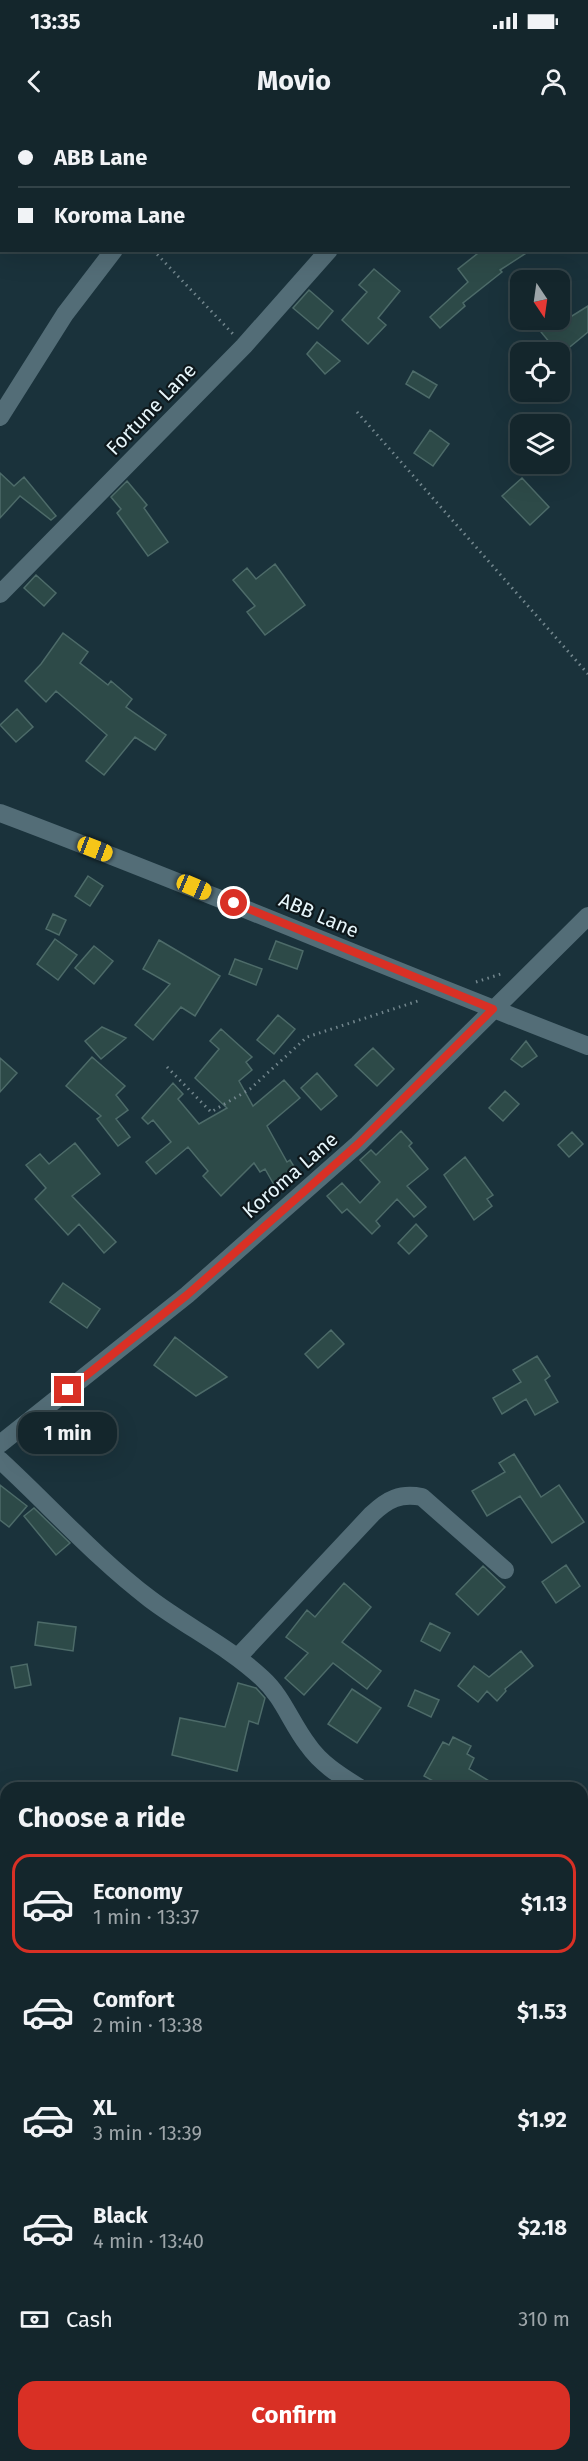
<!DOCTYPE html>
<html lang="en">
<head>
<meta charset="utf-8">
<style>
  :root { --surface:#14262c; --page:#213238; --text:#f1f3f6; --muted:#9da5a9; --line:#334348; --accent:#d93025 }
  body { margin:0; font-family:"Fira Sans",sans-serif; background:var(--page); color:var(--text); height:100vh; display:flex; flex-direction:column; font-size:22px; white-space:nowrap }
  * { box-sizing:border-box; margin:0 }
  p { font-size:20px; color:var(--muted) }
  .icon { flex:none; width:33px; height:33px; fill:none; stroke:currentColor; stroke-width:2; stroke-linecap:round; stroke-linejoin:round }
  .map { position:relative; flex:1; overflow:hidden }
  .details { position:absolute; left:0px; top:1662px; width:588px; height:680px; display:flex; flex-direction:column; background:var(--surface); border-radius:18px 18px 0 0; box-shadow:0 6px 24px #0002,0 0 0 2px var(--line) }
  .details>* { flex:none }
  .banner { position:absolute; left:0px; top:0px; width:588px; height:132px; box-shadow:0 6px 24px #0002,0 0 0 2px var(--line); display:grid; align-content:center; height:132px; padding:0 18px; background:var(--surface) }
  .needle { width:39px; rotate:167deg }
  .controls { position:absolute; left:510px; top:150px; display:grid; gap:12px }
  .controls a { display:grid; place-items:center; width:60px; height:60px; border-radius:12px; background:var(--surface); box-shadow:0 6px 24px #0002,0 0 0 2px var(--line); font-size:30px }
  .end { position:absolute; width:27px; height:27px; margin:-14px; border:8px solid #d93025; background:#fff; box-shadow:0 0 0 3px #fff }
  .from { border-radius:50% }
  .bubble { position:absolute; height:42px; border-radius:18px; background:var(--surface); box-shadow:0 6px 24px #0002,0 0 0 2px var(--line); font-size:20px; font-weight:700; line-height:42px; text-align:center }
  .car { position:absolute; width:18px; height:36px; margin:-18px -9px; border-radius:8px; box-shadow:0 0 4px 2px #0007; background:linear-gradient(#f5c518 24%,#345 0 40%,#f5c518 0 76%,#345 0 86%,#f5c518 0) }
  .banner b { display:flex; align-items:center; gap:21px; height:57px; font-size:22px }
  .banner b+b { border-top:2px solid var(--line) }
  .banner i { width:15px; height:15px; background:var(--text) }
  ul { padding:0; list-style:none }
  li { display:flex; align-items:center; gap:18px; height:99px; margin:0 12px 9px; padding:0 6px; border:3px solid transparent; border-radius:18px }
  li div { flex:1 }
  li b { display:block; font-size:22px }
  li em { font-style:normal; font-weight:700 }
  li.on { border-color:var(--accent) }
  li>.icon { width:54px; height:54px; stroke-width:1.5 }
  h2 { padding:0 18px; font-size:27px; line-height:72px }
  .pay { display:flex; align-items:center; gap:15px; height:66px; padding:0 18px; font-size:22px }
  .pay p { margin-inline-start:auto }
  .cta { display:flex; gap:12px; margin-top:auto; padding:12px 18px }
  .cta a { flex:1; height:69px; border-radius:18px; background:var(--accent); color:#fff; font-size:24px; font-weight:700; line-height:69px; text-align:center }
  .status { display:flex; justify-content:space-between; align-items:center; height:42px; padding:0 30px; background:var(--surface); direction:ltr }
  .status svg { height:16px; fill:currentColor }
  header { display:flex; justify-content:space-between; align-items:center; height:78px; padding:0 18px; background:var(--surface); font-size:27px; font-weight:700 }
  .map>svg:first-child { display:block }
</style>
</head>
<body>
<div class="status"><b>13:35</b><svg viewBox="0 0 49 12"><path d="M0 12V9h3v3zM5 12V6h3v6zM10 12V3h3v9zM15 12V0h3v12zM26 1h20v11H26zM47 4h2v5h-2z"/></svg></div>
<header><svg class="icon" aria-label="back" viewBox="0 0 24 24"><path d="M15 5l-7 7 7 7"/></svg>Movio<svg class="icon" aria-label="person" viewBox="0 0 24 24"><circle cx="12" cy="8" r="4"/><path d="M4 21q1-7 8-7t8 7"/></svg></header>
<div class="map">
<svg width="588" height="2341" viewBox="0 0 588 2341">
  <rect width="100%" height="100%" fill="#1a323b"/>
  <path fill="#2d4a48" stroke="#4d6b69" stroke-width="1.5" d="M482 130H531L500 150 502 152 463 183 465 186 440 208 430 197 468 162 458 149Z
    M374 149 400 171 378 198 386 205 368 224 342 200 367 172 359 165Z
    M309 170 333 191 318 209 293 188Z
    M588 186V212L560 235 541 212V207L550 200 564 201Z
    M317 222 340 241 325 254 307 234Z
    M413 251 437 265 429 278 406 264Z
    M430 310 449 324 433 346 414 333Z
    M0 353 14 366 24 357 56 396 51 400 20 376 0 398Z
    M522 358 549 387 530 405 502 376Z
    M127 361 147 385 144 388 168 422 148 436 117 393 121 389 111 377Z
    M275 444 305 485 265 515 247 492 255 486 233 460 247 448 256 459Z
    M36 455 56 473 44 486 24 468Z
    M63 513 88 532 80 543 108 565 111 561 132 579 126 587 166 615 155 630 135 617 104 655 86 641 107 615 56 571 46 582 25 561 41 544Z
    M17 589 33 607 16 622 0 605Z
    M88 756 103 766 90 786 75 776Z
    M53 794 66 800 59 815 46 809Z
    M55 819 77 835 58 860 37 844Z
    M159 820 220 856 195 896 181 887 153 920 135 905 170 864 143 849Z
    M276 821 303 831 297 849 269 839Z
    M94 826 113 841 94 864 75 848Z
    M235 839 262 849 256 865 229 854Z
    M278 895 295 909 274 934 257 920Z
    M102 907 126 918 101 939 85 921Z
    M221 909 252 937 246 942 252 950 239 961 253 986 284 960 300 978 267 1006 287 1042 290 1040 300 1056 277 1070 265 1049 260 1052 254 1043 221 1076 203 1056 208 1051 188 1027 156 1054 146 1042 171 1022 153 1000 148 1004 142 998 173 963 183 974 178 979 199 1004 227 988 195 958 219 929 210 921Z
    M526 921 537 936 522 947 511 939Z
    M373 928 394 949 377 966 355 945Z
    M92 937 125 966 116 975 128 990 116 999 130 1017 118 1026 97 999 101 996 66 966Z
    M0 938 17 953 0 972Z
    M317 953 337 976 321 990 301 968Z
    M505 971 519 984 503 1001 489 988Z
    M401 1011 412 1023 409 1026 428 1049 407 1066 426 1087 414 1097 397 1079 376 1101 380 1106 372 1114 347 1089 342 1093 327 1076 342 1063 360 1083 380 1062 360 1040 371 1030 376 1035Z
    M572 1012 583 1024 569 1037 558 1025Z
    M75 1023 100 1054 72 1076 116 1122 104 1133 79 1104 68 1115 35 1079 46 1068 26 1045 40 1034 49 1044Z
    M465 1037 493 1075 487 1079 492 1086 474 1100 444 1055Z
    M416 1104 427 1116 409 1134 398 1123Z
    M63 1163 100 1189 87 1208 50 1182Z
    M331 1210 344 1224 318 1248 305 1234Z
    M175 1217 227 1257 196 1276 154 1245Z
    M537 1236 550 1256 545 1260 558 1282 535 1295 526 1279 502 1294 493 1278 521 1262 513 1250Z
    M514 1334 541 1377 559 1365 584 1402 552 1423 520 1376 487 1396 472 1371 505 1352 499 1343Z
    M0 1365 27 1386 9 1407 0 1400Z
    M34 1388 70 1423 56 1435 24 1396Z
    M566 1445 580 1466 556 1483 542 1462Z
    M483 1446 505 1467 478 1495 456 1474Z
    M344 1463 371 1487 342 1522 381 1551 367 1569 333 1543 304 1575 285 1558 308 1533 286 1517 307 1490 315 1497Z
    M38 1502 76 1507 73 1531 35 1525Z
    M430 1503 450 1513 440 1531 421 1521Z
    M521 1531 533 1546 505 1569 506 1571 497 1581 487 1571 478 1582 458 1566 474 1546 489 1557Z
    M27 1544 31 1565 15 1568 11 1547Z
    M238 1563 256 1568 265 1578 258 1604 249 1601 237 1651 172 1635 180 1598 225 1607Z
    M352 1569 381 1588 357 1623 328 1604Z
    M415 1570 439 1580 431 1597 408 1586Z
    M453 1617 471 1626 467 1634 474 1638 469 1649 501 1668H446L424 1656 443 1622 449 1625Z"/>
  <g fill="none" stroke-linecap="round" stroke-linejoin="round">
    <path stroke="#72868d" stroke-width="3" stroke-dasharray="1.5 4.5" stroke-linecap="butt" d="M153 130 233 214
      M357 292 588 554
      M476 862 504 853
      M167 947 211 992 250 969 307 917 421 880
      M582 1738 588 1731
      M318 2336 319 2341"/>
    <path stroke="#536d77" stroke-width="18" d="M198 2 199 0
      M0 297 65 194 114 130
      M0 474 244 226 329 130
      M0 693C197 767 391 850 588 926
      M0 1324 187 1175 358 1024 588 796
      M0 1340C50 1386 96 1438 150 1479 187 1507 229 1527 262 1558 283 1577 291 1603 308 1625 321 1644 341 1656 360 1668
      M238 1537 372 1394C388 1379 400 1373 422 1377L505 1450
      M0 1837 6 1836
      M582 1893 588 1896
      M582 2042 588 2043
      M582 2182 588 2181
      M127 2341 139 2336"/>
  </g>
  <g fill="none" stroke-linecap="round" stroke-linejoin="round">
    <path stroke="#d93025" stroke-width="8" d="M68 1270 187 1175 358 1024 493 889 234 783"/>
  </g>
  <g text-anchor="middle" stroke-width="4.5" stroke-linejoin="round" paint-order="stroke">
    <g font-size="20" fill="#e7f6fb" stroke="#0e181c">
      <text transform="translate(151 289) rotate(-46)" y="7">Fortune Lane</text>
      <text transform="translate(319 795) rotate(23)" y="7">ABB Lane</text>
      <text transform="translate(290 1055) rotate(-41)" y="7">Koroma Lane</text>
    </g>
  </g>
</svg>
<div class="controls">
<a><svg class="needle" viewBox="-14 -14 28 28"><path d="M0-13l5 13h-10z" fill="#e53935"/><path d="M0 13l5-13h-10z" fill="#9da5a9"/></svg></a>
<a><svg class="icon" aria-label="locate" viewBox="0 0 24 24"><circle cx="12" cy="12" r="6"/><path d="M12 2v4M12 18v4M2 12h4M18 12h4"/></svg></a>
<a><svg class="icon" aria-label="layers" viewBox="0 0 24 24"><path d="M12 4l9 5-9 5-9-5zM3 14l9 5 9-5"/></svg></a>
</div>
<i class="end from" style="left:234px;top:783px"></i>
<i class="end" style="left:68px;top:1270px"></i>
<div class="bubble" style="left:18px;top:1292px;width:99px">1 min</div>
<i class="car" style="left:95px;top:729px;rotate:111deg"></i>
<i class="car" style="left:194px;top:767px;rotate:113deg"></i>
<div class="banner">
<b><i class="from"></i>ABB Lane</b>
<b><i></i>Koroma Lane</b>
</div>
<section class="details">
<h2>Choose a ride</h2>
<ul>
<li class="on"><svg class="icon" aria-label="car" viewBox="0 0 24 24"><path d="M5 17H2v-5l4-1 3-4h7l3 4 3 1v5h-3M9 17h6M6 11h13"/><circle cx="7" cy="17" r="2"/><circle cx="17" cy="17" r="2"/></svg><div><b>Economy</b><p>1 min · 13:37</p></div><em>$1.13</em></li>
<li><svg class="icon" aria-label="car" viewBox="0 0 24 24"><path d="M5 17H2v-5l4-1 3-4h7l3 4 3 1v5h-3M9 17h6M6 11h13"/><circle cx="7" cy="17" r="2"/><circle cx="17" cy="17" r="2"/></svg><div><b>Comfort</b><p>2 min · 13:38</p></div><em>$1.53</em></li>
<li><svg class="icon" aria-label="car" viewBox="0 0 24 24"><path d="M5 17H2v-5l4-1 3-4h7l3 4 3 1v5h-3M9 17h6M6 11h13"/><circle cx="7" cy="17" r="2"/><circle cx="17" cy="17" r="2"/></svg><div><b>XL</b><p>3 min · 13:39</p></div><em>$1.92</em></li>
<li><svg class="icon" aria-label="car" viewBox="0 0 24 24"><path d="M5 17H2v-5l4-1 3-4h7l3 4 3 1v5h-3M9 17h6M6 11h13"/><circle cx="7" cy="17" r="2"/><circle cx="17" cy="17" r="2"/></svg><div><b>Black</b><p>4 min · 13:40</p></div><em>$2.18</em></li>
</ul>
<div class="pay"><svg class="icon" aria-label="cash" viewBox="0 0 24 24"><path d="M3 7h18v10H3z"/><circle cx="12" cy="12" r="2"/></svg>Cash<p>310 m</p></div>
<div class="cta"><a>Confirm</a></div>
</section>
</div>
</body>
</html>
